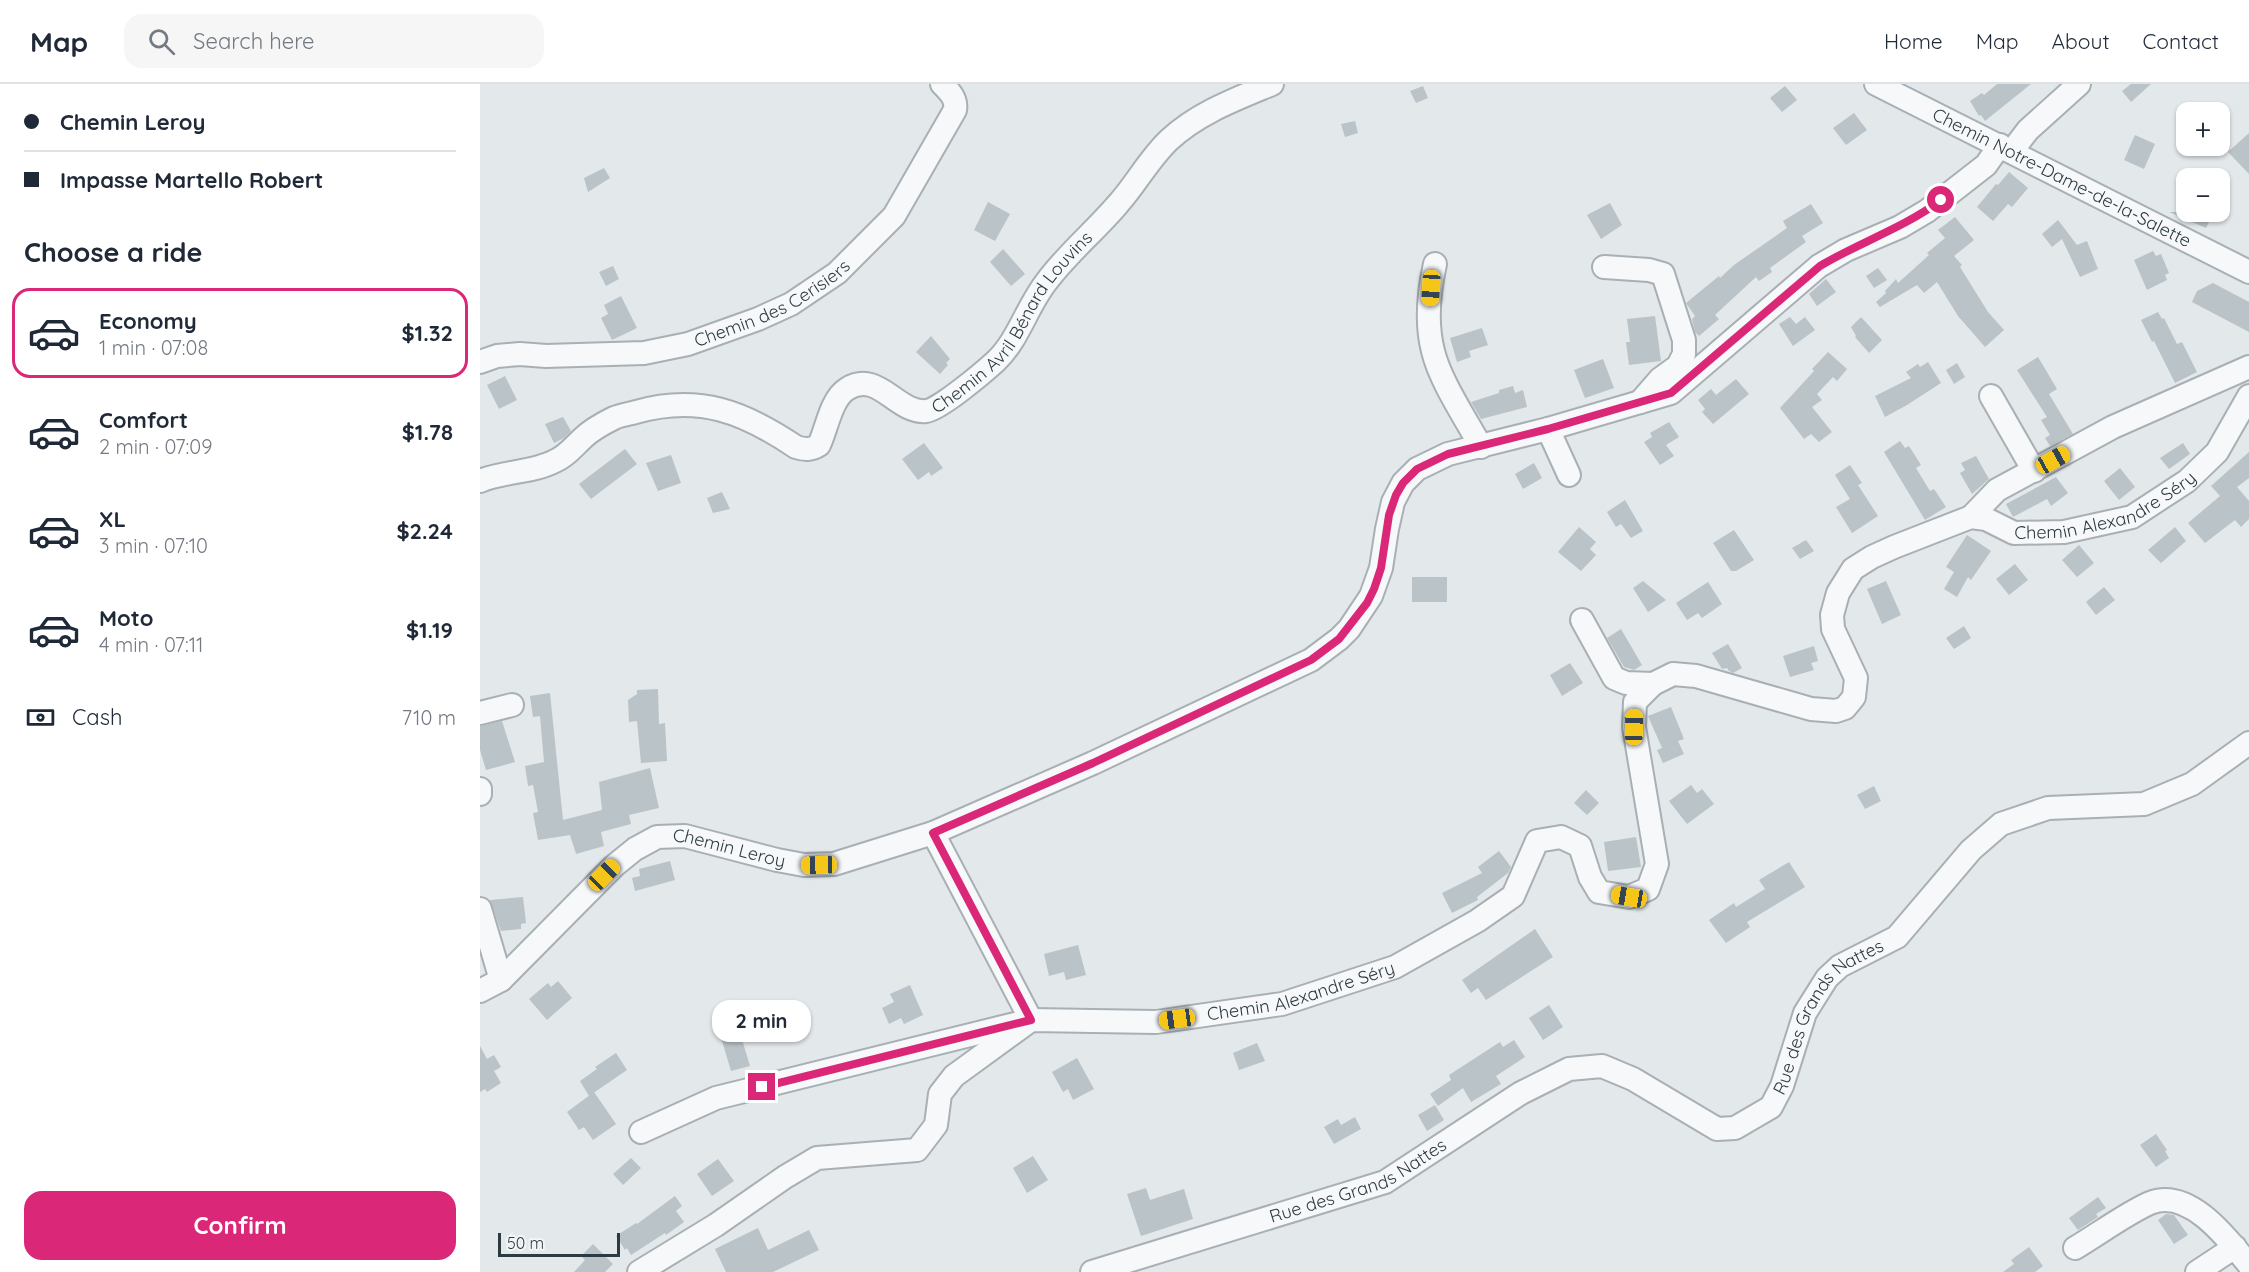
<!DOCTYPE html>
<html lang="en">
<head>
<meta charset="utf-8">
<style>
  :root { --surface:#fff; --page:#f6f6f7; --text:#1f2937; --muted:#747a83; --line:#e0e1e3; --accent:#db2777 }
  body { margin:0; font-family:Quicksand,sans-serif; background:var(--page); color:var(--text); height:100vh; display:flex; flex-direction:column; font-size:22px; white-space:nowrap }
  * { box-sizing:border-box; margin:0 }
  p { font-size:20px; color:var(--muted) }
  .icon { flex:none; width:33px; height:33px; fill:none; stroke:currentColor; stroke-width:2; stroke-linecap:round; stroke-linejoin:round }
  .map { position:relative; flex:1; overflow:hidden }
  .side { display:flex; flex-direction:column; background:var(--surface); width:480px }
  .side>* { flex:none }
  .top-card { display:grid; align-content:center; height:132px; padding:0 24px; background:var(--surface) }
  .buttons { position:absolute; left:1696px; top:18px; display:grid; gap:12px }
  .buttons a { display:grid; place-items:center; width:54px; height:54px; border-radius:12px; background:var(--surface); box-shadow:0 2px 4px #0004; font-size:30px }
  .scale { position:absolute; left:18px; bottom:15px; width:122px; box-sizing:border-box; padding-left:6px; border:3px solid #2c3a42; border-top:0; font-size:16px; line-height:21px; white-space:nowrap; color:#2c3a42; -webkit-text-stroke:4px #f3f6f8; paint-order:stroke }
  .end { position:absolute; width:27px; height:27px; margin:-14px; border:8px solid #db2777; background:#fff; box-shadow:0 0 0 3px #fff }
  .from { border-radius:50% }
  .bubble { position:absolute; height:42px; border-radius:18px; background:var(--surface); box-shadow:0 2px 4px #0004; font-size:20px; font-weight:700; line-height:42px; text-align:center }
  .car { position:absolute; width:18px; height:36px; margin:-18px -9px; border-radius:8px; box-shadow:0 0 4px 2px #0007; background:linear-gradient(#f5c518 24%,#345 0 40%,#f5c518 0 76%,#345 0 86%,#f5c518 0) }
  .top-card b { display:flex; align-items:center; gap:21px; height:57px; font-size:22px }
  .top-card b+b { border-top:2px solid var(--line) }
  .top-card i { width:15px; height:15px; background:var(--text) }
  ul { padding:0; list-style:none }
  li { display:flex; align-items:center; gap:18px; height:90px; margin:0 12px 9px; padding:0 12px; border:3px solid transparent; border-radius:18px }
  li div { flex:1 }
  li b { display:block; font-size:22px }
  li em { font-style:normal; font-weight:700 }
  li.active { border-color:var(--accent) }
  li>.icon { width:54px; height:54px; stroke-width:1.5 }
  h2 { padding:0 24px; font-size:27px; line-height:72px }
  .pay { display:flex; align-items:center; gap:15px; height:66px; padding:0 24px; font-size:22px }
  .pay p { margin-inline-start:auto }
  .button { display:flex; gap:12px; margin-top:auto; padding:12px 24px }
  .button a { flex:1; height:69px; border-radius:18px; background:var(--accent); color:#fff; font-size:24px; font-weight:700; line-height:69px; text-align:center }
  header { display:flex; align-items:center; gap:36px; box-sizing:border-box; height:84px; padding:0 30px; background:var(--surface); border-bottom:2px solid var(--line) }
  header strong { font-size:28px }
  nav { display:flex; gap:33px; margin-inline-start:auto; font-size:21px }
  .search { width:420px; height:54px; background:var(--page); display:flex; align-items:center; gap:15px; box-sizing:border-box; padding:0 21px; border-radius:18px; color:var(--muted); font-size:22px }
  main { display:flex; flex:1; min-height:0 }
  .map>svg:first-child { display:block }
</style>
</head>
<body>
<header>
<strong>Map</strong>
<div class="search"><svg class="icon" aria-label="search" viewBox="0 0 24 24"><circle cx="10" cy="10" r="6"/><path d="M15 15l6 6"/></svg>Search here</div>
<nav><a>Home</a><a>Map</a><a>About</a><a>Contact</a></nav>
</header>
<main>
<section class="side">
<div class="top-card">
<b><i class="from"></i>Chemin Leroy</b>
<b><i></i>Impasse Martello Robert</b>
</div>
<h2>Choose a ride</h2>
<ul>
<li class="active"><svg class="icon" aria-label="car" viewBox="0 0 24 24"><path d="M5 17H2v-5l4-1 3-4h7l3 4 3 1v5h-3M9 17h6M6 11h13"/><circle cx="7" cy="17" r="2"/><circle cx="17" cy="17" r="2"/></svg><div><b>Economy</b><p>1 min · 07:08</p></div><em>$1.32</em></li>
<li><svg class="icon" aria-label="car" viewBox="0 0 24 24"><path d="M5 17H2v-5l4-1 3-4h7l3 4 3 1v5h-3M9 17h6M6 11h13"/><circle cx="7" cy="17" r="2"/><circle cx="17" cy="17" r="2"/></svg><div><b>Comfort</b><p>2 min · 07:09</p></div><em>$1.78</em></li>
<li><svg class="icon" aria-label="car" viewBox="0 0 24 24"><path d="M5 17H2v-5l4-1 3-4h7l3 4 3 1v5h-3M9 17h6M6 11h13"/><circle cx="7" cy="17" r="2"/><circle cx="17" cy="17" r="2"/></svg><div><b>XL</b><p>3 min · 07:10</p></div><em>$2.24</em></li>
<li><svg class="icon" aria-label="car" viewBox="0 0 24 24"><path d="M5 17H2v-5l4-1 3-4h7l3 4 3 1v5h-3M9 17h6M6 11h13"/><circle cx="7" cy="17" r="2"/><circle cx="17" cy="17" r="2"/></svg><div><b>Moto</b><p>4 min · 07:11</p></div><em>$1.19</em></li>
</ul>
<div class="pay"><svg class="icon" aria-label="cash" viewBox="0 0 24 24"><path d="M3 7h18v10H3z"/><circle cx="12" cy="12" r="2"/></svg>Cash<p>710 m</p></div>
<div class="button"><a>Confirm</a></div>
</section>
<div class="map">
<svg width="1769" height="1188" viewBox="0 0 1769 1188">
  <rect width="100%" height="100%" fill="#e3e8eb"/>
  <path fill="#bac3c7" d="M1517 0H1551L1505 37 1501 31 1499 32 1490 17 1502 9 1504 11Z
    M1651 0H1671L1651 18 1642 7Z
    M943 2 948 14 936 19 930 7Z
    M1305 2 1317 16 1302 28 1290 14Z
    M1374 29 1387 46 1366 61 1353 44Z
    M875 37 878 49 865 53 861 40Z
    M1769 49V90L1748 68Z
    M1655 51 1675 60 1664 85 1644 76Z
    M124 84 130 94 108 108 104 94Z
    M1529 88 1548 104 1532 123 1528 120 1513 137 1497 123 1516 100 1518 101Z
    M508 118 530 130 515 157 494 146Z
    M1130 119 1142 141 1121 155 1107 131Z
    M1331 120 1343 139 1322 152 1326 158 1290 184 1292 188 1279 197 1276 193 1235 231 1239 235 1219 252 1215 248 1212 235 1215 232 1206 219 1239 192 1240 194 1254 181 1307 144 1303 137Z
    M1689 128H1734L1726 144Z
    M1475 133 1494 156 1474 172 1482 181 1480 183 1508 228 1524 246 1505 263 1478 232 1457 198 1444 209 1437 201 1400 223 1396 218 1406 209 1405 207 1416 195 1418 199 1449 171 1447 169 1465 154 1458 146Z
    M1578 136 1597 161 1607 157 1618 185 1600 193 1582 155 1572 163 1562 150Z
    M523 165 545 190 531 202 510 178Z
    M1673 167 1676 172 1681 170 1689 189 1685 191 1687 196 1667 206 1654 176Z
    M133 182 139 195 126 202 119 188Z
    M1398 184 1407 196 1394 204 1386 192Z
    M1346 195 1356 208 1337 222 1329 210Z
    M1733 199 1769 218V248L1712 218 1717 207Z
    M141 212 157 244 132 256 121 234 128 230 124 221Z
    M1678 228 1682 235 1684 234 1697 260 1702 258 1717 288 1695 299 1674 257 1672 258 1661 236Z
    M1175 232 1181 277 1149 281 1146 258H1150L1147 235Z
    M1310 233 1316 240 1325 233 1335 246 1313 262 1299 240Z
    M1381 233 1402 256 1389 269 1375 253 1376 252 1371 243Z
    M1002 244 1008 261 989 267 991 273 977 278 970 254Z
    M451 252 470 275 466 279 468 281 460 290 436 268Z
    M1348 268 1367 285 1357 297 1353 293 1337 310 1342 316 1332 323 1352 348 1339 358 1331 350 1324 355 1300 324 1334 287 1332 285Z
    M1558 273 1577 305 1569 310 1593 350 1570 362 1565 354 1570 351 1561 336 1567 333 1537 286Z
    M1123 275 1134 304 1105 314 1094 286Z
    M1448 278 1461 299 1427 321 1405 333 1395 312 1431 294 1426 288 1438 280 1440 283Z
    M1477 279 1485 293 1474 300 1466 286Z
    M25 292 37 316 19 325 7 301Z
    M1256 295 1269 310 1233 340 1222 328 1225 325 1218 316 1231 305 1236 311Z
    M1033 302 1035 309 1043 306 1047 323 1001 335 991 318 1019 309V306Z
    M83 333 91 347 84 354 74 359 65 340Z
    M1189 338 1199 353 1186 361 1194 372 1180 381 1164 358 1172 353 1170 349Z
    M1420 357 1425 364 1429 362 1441 381 1436 384 1450 407 1454 405 1466 423 1445 436 1404 368Z
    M444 359 463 384 451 392 449 388 438 396 422 375Z
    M1703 359 1710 370 1689 385 1680 374Z
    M145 365 157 380 111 415 99 400Z
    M1769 368V394L1757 403 1769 417V435L1761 443 1755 436 1725 459 1708 439 1740 412 1731 402Z
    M191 371 201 399 178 407 166 379Z
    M1496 372 1509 395 1492 410 1480 389 1485 386 1481 379Z
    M1054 379 1062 394 1043 405 1035 390Z
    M1370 381 1382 399 1378 401 1398 432 1372 449 1356 423 1370 415 1355 391Z
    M1640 384 1655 403 1639 416 1624 397Z
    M1576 393 1588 409 1571 422 1567 415 1533 433 1526 420Z
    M242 408 250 425 233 429 227 414Z
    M1145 416 1163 447 1151 454 1141 440 1136 443 1127 428Z
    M1099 443 1116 458 1110 465 1116 471 1101 487 1078 468Z
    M1695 443 1706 457 1681 479 1668 466Z
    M1254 446 1274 476 1256 487H1251L1233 459Z
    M1487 451 1511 467 1491 496 1488 493 1477 513 1464 505 1474 488 1466 483Z
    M1326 456 1334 467 1320 475 1312 464Z
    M1599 461 1614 479 1597 493 1582 476Z
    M1535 480 1548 496 1529 511 1516 495Z
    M932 493H967V518H932Z
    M1163 497 1186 516 1168 528 1153 504Z
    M1406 497 1421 531 1402 540 1387 505Z
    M1228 498 1242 520 1222 534 1218 529 1207 536 1196 519Z
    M1624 503 1635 516 1616 531 1606 518Z
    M1484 542 1491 554 1474 565 1466 554Z
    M1141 545 1162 581 1154 586 1144 583 1127 554Z
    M1248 560 1262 584 1253 589 1249 587 1247 584 1242 585 1232 569Z
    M1334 562 1338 577 1331 579 1334 586 1310 593 1303 572Z
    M1090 579 1103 599 1082 612 1070 591Z
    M178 605 179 640 185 639 187 677 161 679 157 637 149 638 148 616 157 610V606Z
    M70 609 83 736 122 726 119 698 170 684 179 724 149 731 151 740 121 748 124 762 96 770 90 751 58 756 53 729 58 728 53 701 48 702 45 682 64 678 60 632 53 633 50 612Z
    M1191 623 1204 655 1198 657 1204 670 1183 679 1177 666 1182 664 1168 632Z
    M22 637 35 678 6 686 0 666V642Z
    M1211 701 1217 709 1222 705 1234 720 1207 740 1189 717Z
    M1394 702 1401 717 1385 725 1377 711Z
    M1106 706 1119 719 1107 731 1094 719Z
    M1156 753 1161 783 1128 787 1124 758Z
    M1019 767 1031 783 1028 789 997 813 998 816 972 829 962 809 1002 789 998 783Z
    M190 777 195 796 155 807 152 794 160 792 159 785Z
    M1309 778 1325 803 1267 838 1270 843 1246 859 1229 836 1254 819 1256 823 1285 805 1279 796Z
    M43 813 46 839 41 840V845L21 847 10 816Z
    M1055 845 1073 873 1006 916 998 904 991 909 982 896Z
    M598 861 606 891 586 896 584 888 569 892 564 870Z
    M78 897 92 914 67 936 49 915 68 899 71 903Z
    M430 901 443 931 424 940 421 934 409 940 402 924 414 918 410 910Z
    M1069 921 1083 943 1063 956 1049 934Z
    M258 942 270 982 251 987 239 947Z
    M1034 956 1045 973 1016 992 1021 1000 991 1018 983 1004 958 1022 950 1010 971 996 969 991 1020 958 1023 963Z
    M777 959 785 977 759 986 753 969Z
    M0 962 7 975 14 971 21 983 14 987 21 999 7 1008 5 1005 0 1008Z
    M136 969 147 986 109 1012 100 997 117 985 115 983Z
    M597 974 614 1005 593 1016 588 1005 583 1008 572 988Z
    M114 1008 136 1040 113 1056 104 1043 99 1046 87 1028Z
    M955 1021 964 1036 947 1047 938 1031Z
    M875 1033 881 1045 854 1060 844 1043 858 1035 861 1041Z
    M1676 1050 1687 1066 1685 1067 1689 1074 1676 1083 1660 1061Z
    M553 1072 568 1096 547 1109 533 1084Z
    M151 1074 161 1084 143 1101 133 1090Z
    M238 1075 254 1097 232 1112 217 1090Z
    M666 1104 670 1116 704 1105 713 1135 661 1152 647 1110Z
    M195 1112 202 1122 196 1127 204 1138 186 1151 185 1149 151 1171 147 1164 145 1166 136 1152 156 1139 157 1140Z
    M1618 1113 1626 1124 1616 1130 1618 1133 1598 1146 1589 1134Z
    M1686 1130 1694 1131 1708 1151 1694 1160 1678 1136Z
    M278 1144 288 1166 329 1146 339 1166 293 1188H246L235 1165Z
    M113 1160 133 1180 125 1188H94L105 1176 101 1172Z
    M1549 1163 1563 1182 1555 1188H1523L1534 1180 1531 1176Z"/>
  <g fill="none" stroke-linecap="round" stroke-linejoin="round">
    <g stroke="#a8b0b5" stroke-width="26">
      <g id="minor">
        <path id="s1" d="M1396 0 1769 188"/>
        <path d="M1532 67 1548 46 1599 0"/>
        <path d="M955 180C949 207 946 240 953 267 960 297 986 335 1001 363"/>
        <path d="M1124 183 1169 186 1183 190 1204 256V270L1198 282 1180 295 1160 318"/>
        <path id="s2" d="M0 278 17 272 40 270 66 272 164 269 208 260 278 235 311 220 357 189 414 132 475 26C477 15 470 8 462 0"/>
        <path d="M1511 312 1554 387"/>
        <path d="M1068 345 1089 391"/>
        <path id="s3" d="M0 397C24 387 52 389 75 377 87 372 94 362 103 354 111 346 124 339 134 334 141 331 149 330 156 328 219 310 264 328 316 363 325 366 331 366 339 361 347 344 351 315 367 305 398 285 417 330 446 327 459 326 504 288 516 277 539 255 547 222 567 197 588 169 615 147 638 120 656 100 669 75 689 56 718 29 756 15 792 0"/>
        <path d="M1491 433 1517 406 1633 343 1769 283"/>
        <path d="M1102 536 1134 594 1146 599 1173 600"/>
        <path d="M0 629 32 621"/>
        <path d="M0 705V710"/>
        <path d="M0 825 21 896"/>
        <path id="s4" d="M0 907 21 896 134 782 155 765 177 753 205 752 297 776 324 781 354 780 453 749 613 679 831 576 859 555 869 545 891 512 901 484 907 445 913 418 923 399 937 385 968 370 1068 345 1191 309 1339 182 1366 166 1420 143 1447 127 1506 81 1520 61"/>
        <path d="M161 1048 236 1014 551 936 453 749"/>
        <path d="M1595 1164C1617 1151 1647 1129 1670 1119 1709 1103 1748 1155 1769 1181"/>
        <path id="s5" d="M159 1188 236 1141 305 1093 337 1074 437 1066 456 1041 460 1010 474 992 551 936 676 938 802 920 915 883 997 837 1033 812 1057 757 1081 753 1100 762 1110 793 1119 808 1149 813 1168 805 1177 780 1154 643 1155 618 1173 600 1193 590 1216 592 1331 625 1356 627 1365 624 1374 613 1376 594 1353 545 1352 531 1358 509 1373 485 1392 473 1414 463 1491 433 1506 435 1534 449 1584 448 1652 433 1707 397 1737 368 1769 312"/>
        <path id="s6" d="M612 1188 905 1098 1041 1009 1089 985 1122 982 1153 995 1237 1045 1255 1044 1291 1023 1302 1002 1325 929 1347 894 1360 882 1417 853 1491 766 1521 740 1568 724 1664 720 1712 700 1769 659"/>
        <path d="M1717 1188 1755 1163"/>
      </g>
    </g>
    <use href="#minor" stroke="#f6f8f9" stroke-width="22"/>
  </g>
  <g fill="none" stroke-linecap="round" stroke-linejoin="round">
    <path stroke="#db2777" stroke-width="8" d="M282 1003 551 936 453 749 613 679 831 576 859 555 887 519 894 505 901 484 909 431 916 411 923 399 937 385 968 370 1068 345 1191 309 1340 182C1380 158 1424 144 1461 116"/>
  </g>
  <g text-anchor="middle" stroke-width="6" stroke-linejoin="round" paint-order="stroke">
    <g font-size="18" fill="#2c3a42" stroke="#f3f6f8">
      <text dy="6" stroke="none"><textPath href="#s1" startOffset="208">Chemin Notre-Dame-de-la-Salette</textPath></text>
      <text dy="6" stroke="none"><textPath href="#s2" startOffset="304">Chemin des Cerisiers</textPath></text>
      <text dy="6" stroke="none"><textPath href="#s3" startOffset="645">Chemin Avril Bénard Louvins</textPath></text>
      <text dy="6" stroke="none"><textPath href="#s5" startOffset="2049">Chemin Alexandre Séry</textPath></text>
      <text dy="6" stroke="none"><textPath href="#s4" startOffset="310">Chemin Leroy</textPath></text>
      <text dy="6" stroke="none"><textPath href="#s5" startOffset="766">Chemin Alexandre Séry</textPath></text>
      <text dy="6" stroke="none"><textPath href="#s6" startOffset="858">Rue des Grands Nattes</textPath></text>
      <text dy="6" stroke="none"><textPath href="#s6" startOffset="282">Rue des Grands Nattes</textPath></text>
    </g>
  </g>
</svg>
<div class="buttons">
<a>+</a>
<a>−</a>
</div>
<div class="scale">50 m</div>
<i class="end from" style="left:1461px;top:116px"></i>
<i class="end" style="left:282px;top:1003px"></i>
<div class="bubble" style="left:232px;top:916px;width:99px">2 min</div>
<i class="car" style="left:951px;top:204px;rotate:184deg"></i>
<i class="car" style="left:1573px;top:376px;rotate:61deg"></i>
<i class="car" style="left:1154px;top:643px;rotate:1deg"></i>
<i class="car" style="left:339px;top:781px;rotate:269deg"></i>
<i class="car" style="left:124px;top:791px;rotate:45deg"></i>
<i class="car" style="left:1149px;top:813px;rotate:280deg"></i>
<i class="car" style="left:697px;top:935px;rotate:262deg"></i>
</div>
</main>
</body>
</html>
